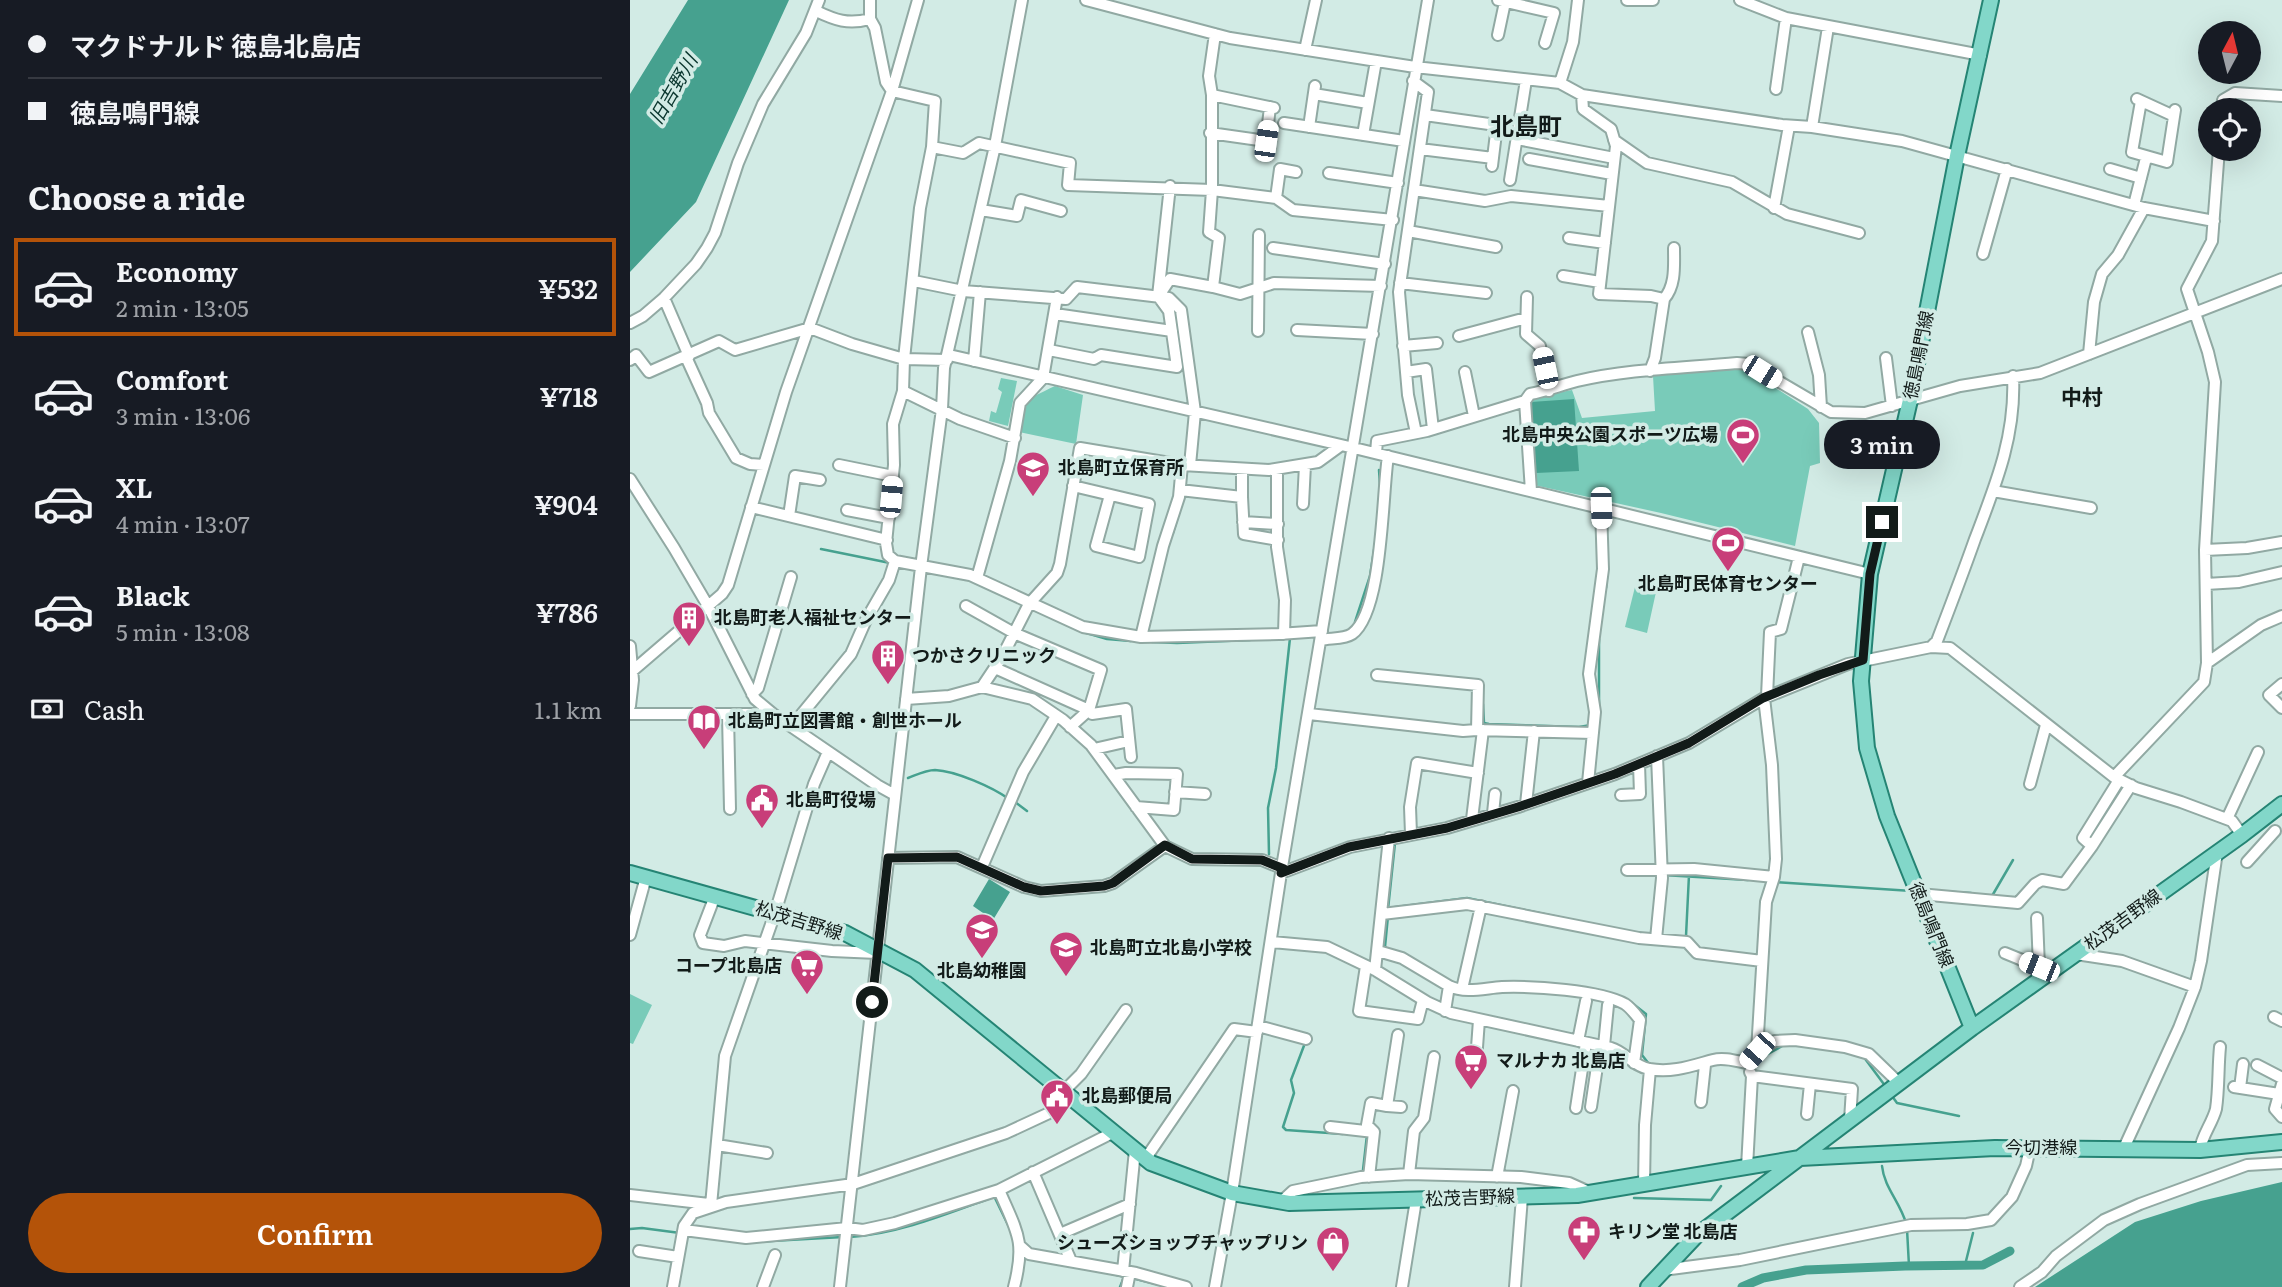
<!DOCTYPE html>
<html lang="en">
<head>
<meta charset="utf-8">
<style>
  :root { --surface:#171b24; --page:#242831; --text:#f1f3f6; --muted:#9ea1a6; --line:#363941; --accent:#b45309 }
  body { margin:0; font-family:Literata,"Noto Sans JP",serif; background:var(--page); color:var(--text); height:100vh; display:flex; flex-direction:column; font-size:26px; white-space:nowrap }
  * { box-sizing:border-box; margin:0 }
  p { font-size:23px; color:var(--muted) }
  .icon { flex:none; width:38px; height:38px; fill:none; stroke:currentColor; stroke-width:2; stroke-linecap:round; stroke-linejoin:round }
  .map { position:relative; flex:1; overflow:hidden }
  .side { display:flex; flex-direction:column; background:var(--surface); width:630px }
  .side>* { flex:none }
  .guide { display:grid; align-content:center; height:154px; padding:0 28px; background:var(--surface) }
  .needle { width:46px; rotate:7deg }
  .tools { position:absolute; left:1568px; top:21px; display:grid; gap:14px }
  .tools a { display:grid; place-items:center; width:63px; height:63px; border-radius:50%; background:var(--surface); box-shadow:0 7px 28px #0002; font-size:35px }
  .end { position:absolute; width:32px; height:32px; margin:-16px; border:9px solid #121b19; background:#fff; box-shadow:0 0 0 4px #fff }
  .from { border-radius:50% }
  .bubble { position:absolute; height:49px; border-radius:24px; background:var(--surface); box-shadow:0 7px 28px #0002; font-size:23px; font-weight:600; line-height:49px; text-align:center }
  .car { position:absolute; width:21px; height:42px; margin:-21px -10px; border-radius:9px; box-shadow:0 0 5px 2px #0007; background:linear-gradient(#fff 24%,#345 0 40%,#fff 0 76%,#345 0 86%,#fff 0) }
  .guide b { display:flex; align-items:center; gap:24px; height:66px; font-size:26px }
  .guide b+b { border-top:2px solid var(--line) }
  .guide i { width:18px; height:18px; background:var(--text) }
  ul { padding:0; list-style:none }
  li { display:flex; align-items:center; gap:21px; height:98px; margin:0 14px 10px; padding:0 14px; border:4px solid transparent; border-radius:0px }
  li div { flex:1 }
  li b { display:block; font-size:26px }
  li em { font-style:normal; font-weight:600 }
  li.on { border-color:var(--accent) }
  li>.icon { width:63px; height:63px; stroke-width:1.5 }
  h2 { padding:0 28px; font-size:32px; line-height:84px }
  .pay { display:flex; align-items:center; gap:18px; height:77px; padding:0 28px; font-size:26px }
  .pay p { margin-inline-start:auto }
  .button { display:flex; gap:14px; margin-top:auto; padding:14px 28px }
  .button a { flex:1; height:80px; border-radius:42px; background:var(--accent); color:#fff; font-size:28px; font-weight:600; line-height:80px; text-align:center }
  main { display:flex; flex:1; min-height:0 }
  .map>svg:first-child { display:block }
</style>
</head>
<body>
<main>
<section class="side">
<div class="guide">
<b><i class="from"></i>マクドナルド 徳島北島店</b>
<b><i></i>徳島鳴門線</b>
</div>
<h2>Choose a ride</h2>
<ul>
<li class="on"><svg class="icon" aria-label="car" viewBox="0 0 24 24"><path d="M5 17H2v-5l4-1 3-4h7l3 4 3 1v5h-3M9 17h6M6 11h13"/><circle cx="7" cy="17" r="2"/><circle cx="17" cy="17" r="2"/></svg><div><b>Economy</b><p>2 min · 13:05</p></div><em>¥532</em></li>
<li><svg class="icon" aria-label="car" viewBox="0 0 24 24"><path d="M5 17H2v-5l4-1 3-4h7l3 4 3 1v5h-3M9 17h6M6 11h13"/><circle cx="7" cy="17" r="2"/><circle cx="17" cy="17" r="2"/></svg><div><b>Comfort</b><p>3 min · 13:06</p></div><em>¥718</em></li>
<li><svg class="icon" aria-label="car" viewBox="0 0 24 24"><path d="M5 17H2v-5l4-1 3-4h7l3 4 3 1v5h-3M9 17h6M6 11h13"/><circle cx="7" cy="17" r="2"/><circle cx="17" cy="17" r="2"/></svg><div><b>XL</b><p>4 min · 13:07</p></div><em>¥904</em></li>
<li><svg class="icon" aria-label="car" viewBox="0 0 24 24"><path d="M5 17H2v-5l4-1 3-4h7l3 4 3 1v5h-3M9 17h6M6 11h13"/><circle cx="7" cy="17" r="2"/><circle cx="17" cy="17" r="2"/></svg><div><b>Black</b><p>5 min · 13:08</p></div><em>¥786</em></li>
</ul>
<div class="pay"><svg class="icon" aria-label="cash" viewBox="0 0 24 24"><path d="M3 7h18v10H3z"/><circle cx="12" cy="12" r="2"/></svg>Cash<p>1.1 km</p></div>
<div class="button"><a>Confirm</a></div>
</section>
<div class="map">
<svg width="1652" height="1287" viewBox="0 0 1652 1287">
  <rect width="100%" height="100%" fill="#d2ebe5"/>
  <path fill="#79cbb9" d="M1113 367 1178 409 1189 423 1190 463 1180 466 1165 546 1031 513 904 485 900 398 942 390 952 418 1025 411 1023 376Z
    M371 378 387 381 378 426 359 421 361 411 366 413 372 392 368 389Z
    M425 386 453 395 446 444 389 432C394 398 394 401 425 386Z
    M1005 587 1026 592 1017 633 995 627Z
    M0 994 22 1005 3 1044 0 1043Z"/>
  <path fill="#46a18f" d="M58 0H159L66 202 0 272V94Z
    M944 399 949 471 906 473 901 402Z
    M359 879 380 892 363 920 343 906Z
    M1652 1182V1287H1405L1505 1222 1571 1201Z"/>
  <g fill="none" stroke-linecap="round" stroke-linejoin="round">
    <path stroke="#46a18f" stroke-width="2.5" d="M749 470 750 485
      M543 533 552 503
      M191 549 260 563
      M976 588 978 567
      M725 622 740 576 745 544
      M453 632 477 639 501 641
      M969 639V706
      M522 642 547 643 620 640
      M853 704 854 723 859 724 949 727 961 725
      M278 778C286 775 296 770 305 770 326 771 362 787 379 799
      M385 802 397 811
      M639 854 638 808 646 768 660 638
      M1033 875 1118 880
      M1145 882 1282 891
      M1323 892 1341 893
      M1362 896 1383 860
      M758 908 837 898 938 919
      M758 909 765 843
      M758 916 755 947 758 949
      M1054 938 1056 936 1059 875
      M1002 1003 1016 1014 1012 1055 1019 1064
      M675 1043 661 1080 664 1093 653 1127 656 1130 713 1134
      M1107 1056H1121
      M1128 1056 1136 1055 1154 1045
      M1233 1056 1256 1087
      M1262 1096 1267 1103 1329 1116
      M1252 1166C1254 1187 1270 1202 1276 1223
      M733 1170 737 1135
      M364 1196 379 1227
      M1004 1198 1081 1200 1091 1186
      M0 1229 12 1228 50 1233
      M1277 1229 1279 1266
      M220 1237C267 1234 314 1215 358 1199
      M122 1242 213 1237
      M1335 1265 1343 1233
      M478 1273 495 1277
      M502 1278 526 1284
      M490 1287 494 1277"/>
    <path stroke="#46a18f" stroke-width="9" d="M1112 1287 1133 1278 1176 1270 1275 1266 1353 1265 1380 1251"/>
    <g stroke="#91a9a3" stroke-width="14">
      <path id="minor" d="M240 0V19L245 28 256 82 262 91 305 101 302 147 290 208 274 359 273 391 263 424 264 465 256 543 258 555 265 561 340 575 453 627 511 637 649 634 692 631
        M456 0 600 38 785 67 930 83 952 95 1152 125 1182 127 1272 141 1514 208 1584 221
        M868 0 924 13 915 43
        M997 0H1023
        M1110 0 1156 18 1351 55
        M186 11C205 20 218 25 240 19
        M868 35 875 2
        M675 50 686 0
        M783 81 798 92 769 292 778 395 786 433
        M930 83 943 42 948 0
        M1146 89 1156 18
        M684 94 738 103
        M582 95 644 108
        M952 95 953 109 981 129 986 146 969 294 1021 296 1034 299 1025 358 1020 371
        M1507 99 1544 116
        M1511 101 1502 152 1537 162 1545 110
        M1592 110 1593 100 1605 93 1652 96
        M795 115 873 126
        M654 123 774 141
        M679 127 685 86
        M1182 127 1198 27
        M580 133 636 141 640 107
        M733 135 746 61
        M887 139 984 158
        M984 140 1017 163 1102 182 1157 214 1229 233
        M302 147 333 153 349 143 440 163 438 185 582 190 646 198 663 210 763 220
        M790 149 863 158
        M899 159 982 174
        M862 166 867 125
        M1480 169 1511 178
        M699 173 768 183
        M880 180 896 80
        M784 190 855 201 881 196 979 206
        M646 198 650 169 666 172
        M1504 205 1516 158
        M1144 208 1159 126
        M351 210 387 216 391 200 431 211
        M778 231 866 247
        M939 238 975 243
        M643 248 755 264
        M1353 254 1377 169
        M933 276 970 282
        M284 281 333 291 436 299 447 287 539 298 551 310 565 412 560 465
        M770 283 856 293
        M583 287 589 238 579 232 582 190V95L579 76 585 34
        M530 294 540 279 583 287 610 294 644 283 751 286
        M897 297 896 334 910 346 919 391
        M34 298 59 356
        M1034 299C1046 285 1044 266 1044 248
        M425 314 542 331
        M0 323 13 316 34 298 66 264 77 248 85 233 108 163 133 104 176 33 189 0
        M667 330 743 334
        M628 331 629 235
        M1178 332 1189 375 1191 407
        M829 336 896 318
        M773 346 807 343
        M419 350 464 359 471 355 547 367 539 311 528 296 540 186
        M1459 354 1464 302 1472 274 1488 255 1514 208
        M319 355 724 448 1240 574
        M56 357 77 403 79 413 106 458 120 464 134 465
        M1256 358 1262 406
        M0 360 6 355 19 372 89 341 105 350 180 328 222 344 274 359 317 360
        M344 361 350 292
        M776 372 796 369 803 429
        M835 372 844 416
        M273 391 330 419 385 438
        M895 401 901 491
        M746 453 747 441 797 431 895 401 900 394C916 391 931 385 947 381 998 369 1054 368 1107 363L1119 364 1201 412 1235 413 1330 386 1410 373 1652 279
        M209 465 263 476
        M647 469V547L655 600 654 634
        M0 479 44 548 78 606 125 699 143 714 247 785 265 795
        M443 486 519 504 509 557 466 546 480 495
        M550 490 612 497V469
        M1363 491 1461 508
        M612 497 614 534 648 540
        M673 504 675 465
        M121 507 257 540
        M217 510 259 518
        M159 516 165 476 190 480
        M613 522 648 524
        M1575 550 1617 548 1652 542
        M347 578 380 461 390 403 413 378 427 297
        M1576 584 1609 582 1652 572
        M336 606 384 633 471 670 459 710 440 727
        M511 637 533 546 549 497 552 465
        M691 640C700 638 715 639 722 634 753 612 752 494 758 456
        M0 646 3 680 0 706
        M1301 647 1307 641C1320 607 1333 573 1345 539 1366 484 1386 435 1383 376
        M1577 663 1631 625 1652 616
        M365 668 459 710 462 714 496 709 501 757
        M0 673 92 594 98 585 156 392 262 91 288 0
        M1652 684 1639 695 1652 708
        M352 687 372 657 399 604 427 573 430 564 450 448 552 465 639 470 688 462 710 446
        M122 694 128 688 161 577
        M1137 696 1140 632 1151 629 1169 557
        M276 699 319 696 352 687 402 699 433 720 461 745 535 846 562 859 632 860 654 869
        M0 714H143
        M679 714 833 731 847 730 848 685 747 675
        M98 715 100 809
        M162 726 221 654 236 620 259 580 265 561
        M847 730 963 733
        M464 749 499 741
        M484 775 496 773 547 774 544 810 506 807
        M1484 777 1574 682 1577 663 1575 550 1585 382 1578 352 1557 289 1582 241 1589 149
        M958 783 965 712 959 674 973 569 971 508
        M1400 784 1416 725
        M545 792 575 794
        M991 795 1010 794 1009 764
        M896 804 904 731
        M863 813 865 794
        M842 819 853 730
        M1597 819 1628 752
        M781 834 780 807 787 763 848 773
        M1462 846 1453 838 1489 780
        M258 858 327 857 394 887 411 891 474 886 483 883 535 846
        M1617 862 1645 831
        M352 867 393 772 426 716
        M997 870 1064 869 1144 877
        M651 873 720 847 817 828 888 807 985 774 1059 743 1134 698 1218 664 1301 647 1320 648 1484 777 1506 788 1551 802 1602 821 1612 835
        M1289 894 1388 903 1405 884 1412 880 1434 884 1462 846 1501 785
        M85 896 70 935 73 943 94 946 115 941 202 951 247 953
        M752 914 837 904 1009 938 1057 942 1067 953 1132 961
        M1407 918 1409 967 1413 978
        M0 935 16 877
        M1026 939 1032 878 1027 756
        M642 942 697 947 745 970 797 1002 821 1013 981 1048C995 1052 1003 1066 1019 1069 1043 1073 1061 1066 1083 1060 1094 1057 1106 1061 1116 1063
        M748 951 772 958 819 986 815 1011
        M1375 953 1409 967
        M1446 954 1492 961 1565 987
        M736 966 729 1011 788 1019 793 1000
        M745 970 759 838
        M819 986C836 994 855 988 872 987 902 986 970 990 995 1004 1001 1008 1006 1015 1010 1020L1004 1063
        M832 989 851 906
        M1644 1017 1652 1021
        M628 1026 676 1039
        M948 1041 956 1001
        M974 1046 978 1005
        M1127 1051 1136 902 1144 877 1146 859 1142 765 1134 698
        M1125 1053 1145 1041 1165 1040 1215 1047 1239 1054 1269 1083
        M846 1061 849 1020
        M1627 1065 1652 1078
        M1122 1076 1222 1089 1220 1120
        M1652 1084 1645 1109 1652 1117
        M1604 1087 1649 1094
        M1610 1088 1613 1064
        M434 1091 451 1074 496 1010
        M1071 1102 1075 1065
        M757 1106 771 1107
        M961 1107 970 1046
        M946 1108 956 1043
        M1177 1114 1180 1084
        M700 1127 744 1132 739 1177
        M744 1132 737 1125 741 1103 757 1106 768 1035
        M87 1145 137 1153
        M1494 1148 1549 1028 1565 987 1571 961 1587 852
        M1570 1150C1572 1135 1582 1124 1586 1109 1589 1089 1588 1067 1590 1047
        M516 1158 604 1029 627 1032
        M1117 1167 1122 1076 1120 1072
        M403 1172 441 1261
        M779 1174 784 1131 794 1118 804 1057
        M867 1177 883 1091
        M1014 1185 1015 1125 1020 1069
        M0 1195 79 1204
        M651 1202 663 1191 731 1177 779 1174 891 1177 939 1183 959 1192
        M81 1205 95 1056 145 913 184 784 198 752
        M54 1230 116 1238 217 1228 233 1230 265 1223 369 1190
        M430 1234 500 1204
        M390 1246 399 1254 506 1273 556 1287
        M9 1251 48 1257
        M1033 1270 1110 1260 1281 1225 1337 1224 1361 1220 1382 1197 1396 1166 1400 1148
        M493 1271 505 1150
        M43 1287 54 1226 63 1213 96 1202 223 1184 376 1133 417 1114 443 1098
        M133 1287 145 1255
        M210 1287 291 567 312 409 314 368 365 146 392 0
        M384 1287C396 1241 387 1232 369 1190L484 1132
        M497 1287 500 1272
        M585 1287 602 1193 651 873 798 0
        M772 1287 786 1200
        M885 1287 892 1197
        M1390 1287 1412 1272 1426 1256 1474 1220 1510 1204 1617 1165 1652 1163"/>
    </g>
    <g stroke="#258474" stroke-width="18">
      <path id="major" d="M0 873 215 933 285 970 521 1163 602 1193 659 1203 947 1195 1170 1158 1365 1148 1570 1150 1652 1142
        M1342 1028 1257 816 1237 748 1231 681 1240 574 1280 400 1327 156 1361 0
        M1018 1287 1066 1236 1342 1028 1612 835 1652 804"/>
    </g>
    <use href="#minor" stroke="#fff" stroke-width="10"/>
    <use href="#major" stroke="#82d7c9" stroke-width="14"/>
  </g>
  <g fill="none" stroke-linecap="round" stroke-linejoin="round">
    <path stroke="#121b19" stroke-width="9" d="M242 1002 258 858 327 857 394 887 411 891 474 886 483 883 535 845 562 859 632 860 654 869 651 873 719 847 817 828 888 807 985 774 1059 743 1133 698 1189 675 1233 660 1240 574 1252 522"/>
  </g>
  <defs>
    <g id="stadium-pin" transform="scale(1.75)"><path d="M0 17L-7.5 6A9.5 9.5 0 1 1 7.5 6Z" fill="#c83e79" stroke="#d2ebe5"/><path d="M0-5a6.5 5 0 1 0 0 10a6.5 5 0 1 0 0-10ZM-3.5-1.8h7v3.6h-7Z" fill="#fff"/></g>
    <g id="school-pin" transform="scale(1.75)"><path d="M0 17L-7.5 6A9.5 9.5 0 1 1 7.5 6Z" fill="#c83e79" stroke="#d2ebe5"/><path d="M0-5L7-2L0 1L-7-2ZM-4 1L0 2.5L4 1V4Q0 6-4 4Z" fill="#fff"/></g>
    <g id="building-pin" transform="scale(1.75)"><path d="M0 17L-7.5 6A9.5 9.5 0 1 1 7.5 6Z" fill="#c83e79" stroke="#d2ebe5"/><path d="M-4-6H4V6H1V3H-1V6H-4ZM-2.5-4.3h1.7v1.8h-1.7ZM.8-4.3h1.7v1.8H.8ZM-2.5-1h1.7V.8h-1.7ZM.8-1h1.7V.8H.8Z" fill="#fff"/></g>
    <g id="library-pin" transform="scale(1.75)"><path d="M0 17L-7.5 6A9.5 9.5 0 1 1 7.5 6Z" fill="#c83e79" stroke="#d2ebe5"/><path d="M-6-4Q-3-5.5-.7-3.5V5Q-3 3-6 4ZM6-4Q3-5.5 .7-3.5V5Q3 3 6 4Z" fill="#fff"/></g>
    <g id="civic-pin" transform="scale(1.75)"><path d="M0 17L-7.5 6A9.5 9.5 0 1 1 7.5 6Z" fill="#c83e79" stroke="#d2ebe5"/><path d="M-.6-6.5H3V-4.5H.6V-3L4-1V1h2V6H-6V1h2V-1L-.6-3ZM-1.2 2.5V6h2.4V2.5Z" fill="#fff"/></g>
    <g id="supermarket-pin" transform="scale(1.75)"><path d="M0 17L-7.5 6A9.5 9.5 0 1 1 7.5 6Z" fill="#c83e79" stroke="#d2ebe5"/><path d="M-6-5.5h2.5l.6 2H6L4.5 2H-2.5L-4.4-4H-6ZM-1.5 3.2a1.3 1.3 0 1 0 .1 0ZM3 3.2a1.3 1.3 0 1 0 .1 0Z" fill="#fff"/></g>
    <g id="pharmacy-pin" transform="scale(1.75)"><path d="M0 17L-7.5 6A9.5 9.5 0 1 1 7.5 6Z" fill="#c83e79" stroke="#d2ebe5"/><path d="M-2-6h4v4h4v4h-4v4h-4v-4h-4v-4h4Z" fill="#fff"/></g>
    <g id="shop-pin" transform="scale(1.75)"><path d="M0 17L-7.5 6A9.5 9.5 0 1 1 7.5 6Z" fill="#c83e79" stroke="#d2ebe5"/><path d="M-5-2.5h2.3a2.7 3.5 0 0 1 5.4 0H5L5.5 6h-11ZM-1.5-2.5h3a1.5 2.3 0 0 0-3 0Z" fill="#fff"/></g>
  </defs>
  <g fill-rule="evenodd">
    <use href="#stadium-pin" x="1113" y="435"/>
    <use href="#school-pin" x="403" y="468"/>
    <use href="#stadium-pin" x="1098" y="543"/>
    <use href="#building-pin" x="59" y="618"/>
    <use href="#building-pin" x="258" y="656"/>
    <use href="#library-pin" x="74" y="721"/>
    <use href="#civic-pin" x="132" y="800"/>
    <use href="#school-pin" x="352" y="930"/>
    <use href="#school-pin" x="436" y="948"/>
    <use href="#supermarket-pin" x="177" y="966"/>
    <use href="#supermarket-pin" x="841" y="1061"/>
    <use href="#civic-pin" x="427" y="1096"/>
    <use href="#pharmacy-pin" x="954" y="1232"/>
    <use href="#shop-pin" x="703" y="1243"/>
  </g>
  <g text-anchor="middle" stroke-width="7" stroke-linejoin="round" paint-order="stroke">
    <g font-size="18" fill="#121b19" stroke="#d2ebe5">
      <text transform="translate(1289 355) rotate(-79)" y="6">徳島鳴門線</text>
      <text transform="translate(1493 920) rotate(-36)" y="6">松茂吉野線</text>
      <text transform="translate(169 921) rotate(17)" y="6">松茂吉野線</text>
      <text transform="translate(1301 925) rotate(68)" y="6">徳島鳴門線</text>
      <text x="1411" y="1154">今切港線</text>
      <text transform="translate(840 1198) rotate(-2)" y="6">松茂吉野線</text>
    </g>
    <g font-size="18" font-weight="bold" fill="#121b19" stroke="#d2ebe5" text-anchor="start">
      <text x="1088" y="441" text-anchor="end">北島中央公園スポーツ広場</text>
      <text x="428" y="474">北島町立保育所</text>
      <text x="1098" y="590" text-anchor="middle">北島町民体育センター</text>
      <text x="84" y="624">北島町老人福祉センター</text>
      <text x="282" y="662">つかさクリニック</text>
      <text x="98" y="727">北島町立図書館・創世ホール</text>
      <text x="156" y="806">北島町役場</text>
      <text x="460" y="954">北島町立北島小学校</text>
      <text x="152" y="972" text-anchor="end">コープ北島店</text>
      <text x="352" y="977" text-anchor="middle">北島幼稚園</text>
      <text x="866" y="1067">マルナカ 北島店</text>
      <text x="452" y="1102">北島郵便局</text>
      <text x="978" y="1238">キリン堂 北島店</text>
      <text x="678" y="1249" text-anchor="end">シューズショップチャップリン</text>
    </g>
    <g font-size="19" font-style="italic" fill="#09352d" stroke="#d2ebe5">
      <text transform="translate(43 89) rotate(-60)" y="7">旧吉野川</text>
    </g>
    <g font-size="21" font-weight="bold" fill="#121b19" stroke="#d2ebe5">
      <text x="1452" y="405">中村</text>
    </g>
    <g font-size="24" font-weight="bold" fill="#121b19" stroke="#d2ebe5">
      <text x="896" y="135">北島町</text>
    </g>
  </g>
</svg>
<div class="tools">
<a><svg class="needle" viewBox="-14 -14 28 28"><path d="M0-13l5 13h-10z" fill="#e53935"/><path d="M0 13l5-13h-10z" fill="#9ea1a6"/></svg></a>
<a><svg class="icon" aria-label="locate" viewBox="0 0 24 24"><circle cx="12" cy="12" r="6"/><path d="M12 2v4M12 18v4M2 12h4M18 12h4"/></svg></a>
</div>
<i class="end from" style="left:242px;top:1002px"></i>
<i class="end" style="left:1252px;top:522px"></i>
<div class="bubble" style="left:1194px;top:420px;width:116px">3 min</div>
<i class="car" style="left:636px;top:141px;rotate:8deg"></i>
<i class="car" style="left:915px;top:368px;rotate:348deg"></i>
<i class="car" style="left:1132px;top:372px;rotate:122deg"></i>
<i class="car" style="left:261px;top:497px;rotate:5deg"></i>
<i class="car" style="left:971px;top:508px;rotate:178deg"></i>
<i class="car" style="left:1409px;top:967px;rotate:292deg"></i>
<i class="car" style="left:1127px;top:1051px;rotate:222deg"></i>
</div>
</main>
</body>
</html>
